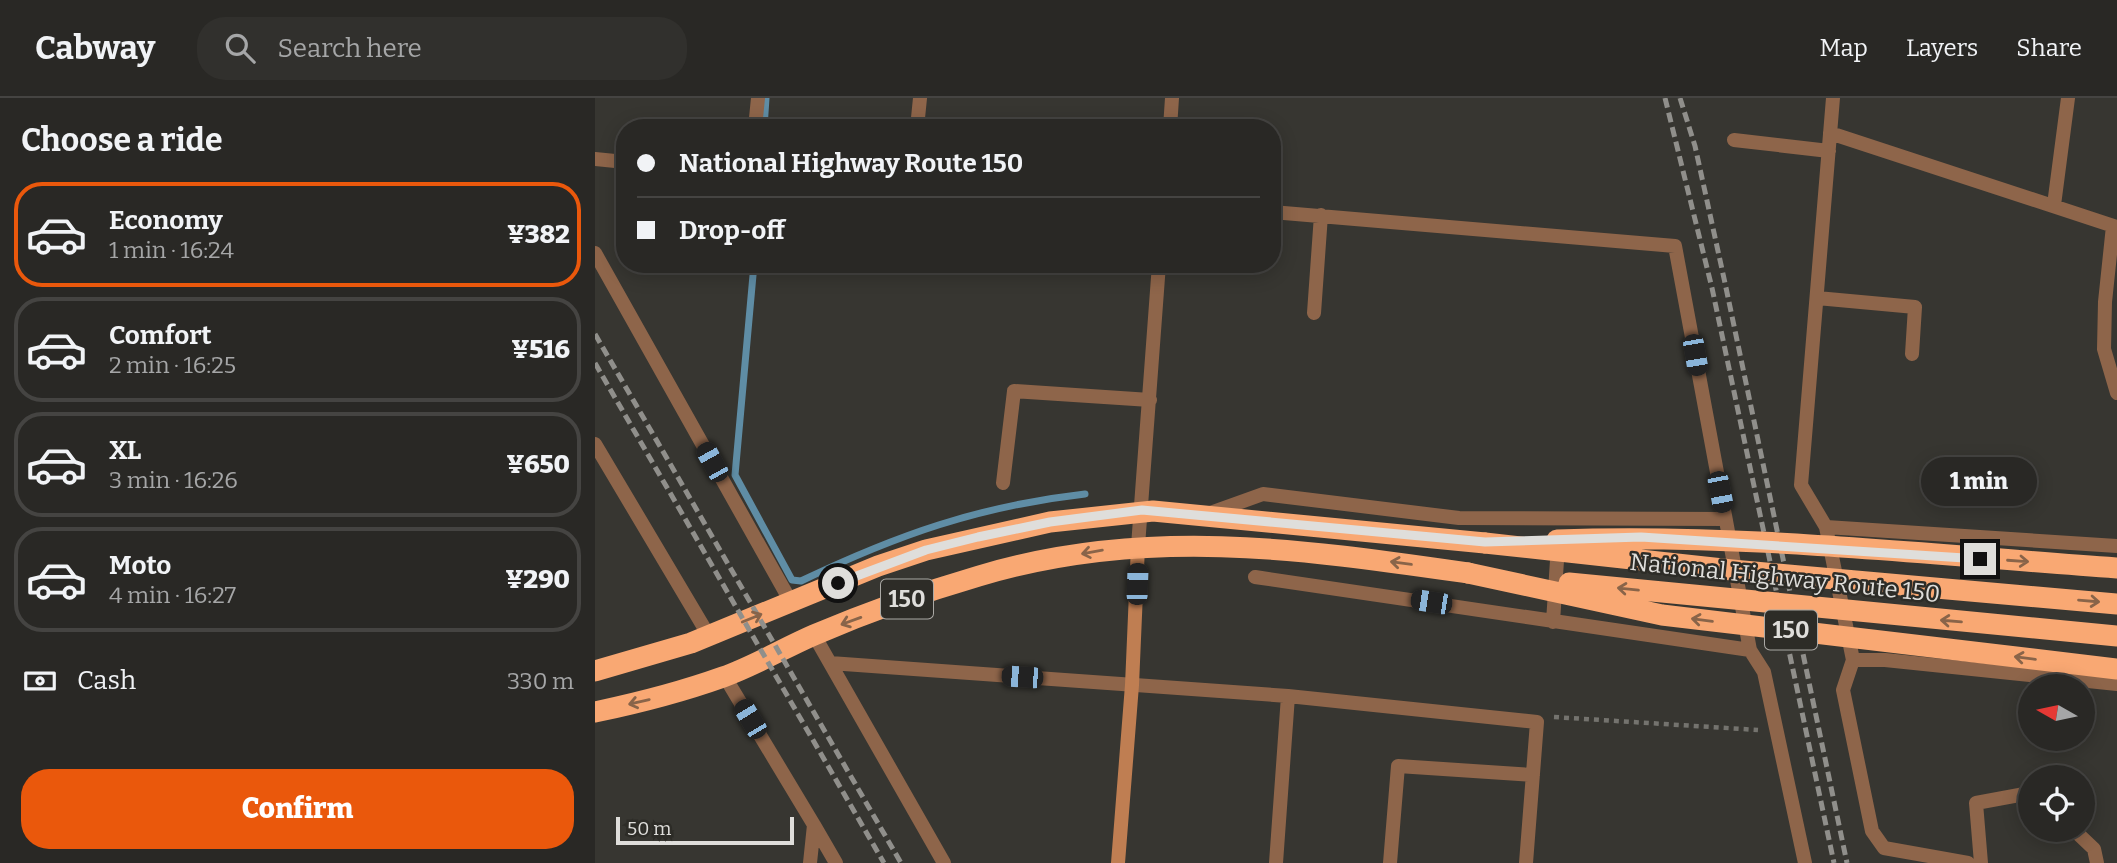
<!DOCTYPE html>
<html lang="en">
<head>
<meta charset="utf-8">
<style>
  :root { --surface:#292825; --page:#31302d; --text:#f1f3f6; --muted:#a5a6a7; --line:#454442; --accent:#ea580c }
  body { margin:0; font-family:Bitter,serif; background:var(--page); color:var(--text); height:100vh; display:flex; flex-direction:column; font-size:26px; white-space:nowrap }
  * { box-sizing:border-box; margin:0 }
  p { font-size:23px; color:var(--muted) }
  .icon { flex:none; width:38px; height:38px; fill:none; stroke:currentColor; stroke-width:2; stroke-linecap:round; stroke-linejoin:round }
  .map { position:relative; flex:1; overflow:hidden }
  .details { display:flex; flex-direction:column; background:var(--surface); width:595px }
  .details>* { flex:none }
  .banner { position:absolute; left:21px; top:21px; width:665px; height:154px; border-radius:28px; box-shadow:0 4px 18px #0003,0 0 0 2px var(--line); display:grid; align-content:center; height:154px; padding:0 21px; background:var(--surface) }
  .needle { width:46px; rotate:279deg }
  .controls { position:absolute; left:1423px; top:576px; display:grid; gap:14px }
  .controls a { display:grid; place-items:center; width:77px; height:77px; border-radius:50%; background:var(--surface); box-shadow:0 4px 18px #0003,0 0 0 2px var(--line); font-size:35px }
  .scale { position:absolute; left:21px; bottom:18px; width:178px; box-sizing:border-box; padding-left:7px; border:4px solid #dfdedb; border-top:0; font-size:19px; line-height:24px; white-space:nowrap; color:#dfdedb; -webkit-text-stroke:5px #2d2c27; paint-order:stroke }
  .end { position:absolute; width:32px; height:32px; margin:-16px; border:9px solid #dfdedb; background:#111; box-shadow:0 0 0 4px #111 }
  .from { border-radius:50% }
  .bubble { position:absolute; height:49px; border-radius:24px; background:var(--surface); box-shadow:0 4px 18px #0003,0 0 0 2px var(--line); font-size:23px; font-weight:800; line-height:49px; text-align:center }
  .car { position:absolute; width:21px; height:42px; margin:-21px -10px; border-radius:9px; box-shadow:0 0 5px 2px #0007; background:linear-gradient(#222 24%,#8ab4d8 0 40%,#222 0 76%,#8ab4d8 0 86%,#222 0) }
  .banner b { display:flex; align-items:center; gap:24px; height:66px; font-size:26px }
  .banner b+b { border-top:2px solid var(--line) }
  .banner i { width:18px; height:18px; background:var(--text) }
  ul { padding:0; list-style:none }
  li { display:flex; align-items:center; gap:21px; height:105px; margin:0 14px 10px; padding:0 7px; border:4px solid var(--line); border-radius:28px }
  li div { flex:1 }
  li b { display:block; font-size:26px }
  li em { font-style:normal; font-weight:800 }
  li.active { border-color:var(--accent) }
  li>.icon { width:63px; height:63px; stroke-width:1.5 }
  h2 { padding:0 21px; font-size:32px; line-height:84px }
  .pay { display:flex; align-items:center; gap:18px; height:77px; padding:0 21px; font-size:26px }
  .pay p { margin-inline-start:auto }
  .primary-button { display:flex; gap:14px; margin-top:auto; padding:14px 21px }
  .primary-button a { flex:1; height:80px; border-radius:28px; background:var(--accent); color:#fff; font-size:28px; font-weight:800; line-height:80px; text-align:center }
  header { display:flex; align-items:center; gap:42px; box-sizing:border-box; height:98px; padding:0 35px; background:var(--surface); border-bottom:2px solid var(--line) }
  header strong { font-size:33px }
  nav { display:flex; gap:38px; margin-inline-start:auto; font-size:24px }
  .search { width:490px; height:63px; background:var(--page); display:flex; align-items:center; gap:18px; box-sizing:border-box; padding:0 24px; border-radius:28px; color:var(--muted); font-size:26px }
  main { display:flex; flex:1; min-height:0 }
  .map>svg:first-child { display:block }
</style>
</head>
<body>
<header>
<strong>Cabway</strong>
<div class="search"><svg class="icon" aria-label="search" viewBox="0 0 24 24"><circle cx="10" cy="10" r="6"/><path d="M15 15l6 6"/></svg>Search here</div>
<nav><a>Map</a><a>Layers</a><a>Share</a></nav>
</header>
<main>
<section class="details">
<h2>Choose a ride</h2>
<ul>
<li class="active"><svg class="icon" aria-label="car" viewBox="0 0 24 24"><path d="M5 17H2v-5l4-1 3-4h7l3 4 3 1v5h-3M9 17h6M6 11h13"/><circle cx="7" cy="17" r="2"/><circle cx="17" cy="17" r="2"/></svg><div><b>Economy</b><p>1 min · 16:24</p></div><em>¥382</em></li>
<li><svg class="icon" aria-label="car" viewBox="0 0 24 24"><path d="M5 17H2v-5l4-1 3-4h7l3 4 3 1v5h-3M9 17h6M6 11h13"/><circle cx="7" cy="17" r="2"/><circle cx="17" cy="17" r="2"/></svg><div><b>Comfort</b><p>2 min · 16:25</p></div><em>¥516</em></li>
<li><svg class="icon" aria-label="car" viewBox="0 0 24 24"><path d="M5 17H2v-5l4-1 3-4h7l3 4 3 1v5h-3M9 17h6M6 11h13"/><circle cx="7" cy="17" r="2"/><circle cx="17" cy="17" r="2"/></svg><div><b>XL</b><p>3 min · 16:26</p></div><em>¥650</em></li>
<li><svg class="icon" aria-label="car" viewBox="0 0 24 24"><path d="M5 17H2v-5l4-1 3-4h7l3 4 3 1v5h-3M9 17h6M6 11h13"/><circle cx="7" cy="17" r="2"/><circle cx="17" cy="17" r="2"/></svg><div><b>Moto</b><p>4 min · 16:27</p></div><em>¥290</em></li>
</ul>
<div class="pay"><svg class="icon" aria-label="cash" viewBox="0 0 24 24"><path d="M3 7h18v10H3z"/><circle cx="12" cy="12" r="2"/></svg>Cash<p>330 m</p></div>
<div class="primary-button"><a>Confirm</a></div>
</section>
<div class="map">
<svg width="1522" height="765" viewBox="0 0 1522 765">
  <rect width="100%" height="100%" fill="#373631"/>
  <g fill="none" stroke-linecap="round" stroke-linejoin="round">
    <path stroke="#5f8da5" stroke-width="7" d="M169 30 171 0
      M159 166 140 377 197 482 206 483C302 437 384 408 490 396"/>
    <path stroke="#74736e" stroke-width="4.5" stroke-dasharray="5 5" stroke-linecap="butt" d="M959 619 1163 632"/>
    <path stroke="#8e654a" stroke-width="14" d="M1238 0 1206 387 1231 429 1258 562H1290L1522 586
      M160 30 163 0
      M322 30 325 0
      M575 30 577 0
      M1235 35 1522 129
      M1139 42 1234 53
      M0 61 30 64
      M1459 107 1473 0
      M677 114 1080 148 1155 552
      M1518 128 1510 204 1509 251 1522 295
      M0 155 196 504
      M1222 200 1320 209 1317 256
      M719 215 726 117
      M0 346 114 538
      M408 385 419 293 555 302
      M615 415 668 396 864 420 1130 421
      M1231 429 1522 448
      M543 448 564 166
      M660 479 1155 552 1169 574 1210 765
      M958 524 963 447
      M219 537 349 765
      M1258 562 1248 592 1277 733 1289 750 1373 765
      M235 565 693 598 942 624 931 765
      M130 579 219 727 215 765
      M219 727 241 765
      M1479 732 1499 751 1502 765
      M681 765 693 598
      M795 765 803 668 938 677
      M1386 765 1381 705 1435 695"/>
    <path stroke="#bf7e52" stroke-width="14" d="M523 765 537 587 543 448"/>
    <path stroke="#f9a873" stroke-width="21" d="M0 573 96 545 283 468 331 452 455 424 558 413 890 445
      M0 614C43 605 86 594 128 579 159 568 189 550 219 537 273 514 329 494 384 478 550 428 706 451 873 475"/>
    <path stroke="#908f8b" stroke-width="5" stroke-dasharray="10 5" stroke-linecap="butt" d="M1070 0 1117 190 1239 765
      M1085 0 1100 48 1130 185 1252 765
      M0 236 306 765
      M0 265 289 765"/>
    <path stroke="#f9a873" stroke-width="21" d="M962 442C1149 435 1336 457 1522 470
      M890 445 1137 472 1522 506
      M873 475 1067 517 1522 571
      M974 485 1522 538"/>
  </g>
  <defs><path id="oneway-shaft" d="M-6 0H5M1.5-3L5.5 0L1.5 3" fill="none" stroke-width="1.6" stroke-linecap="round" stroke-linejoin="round" transform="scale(1.75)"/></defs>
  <g stroke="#896449">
    <use href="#oneway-shaft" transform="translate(497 454) rotate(170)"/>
    <use href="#oneway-shaft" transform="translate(1423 463) rotate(4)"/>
    <use href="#oneway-shaft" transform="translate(806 465) rotate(-172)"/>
    <use href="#oneway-shaft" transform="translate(1033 491) rotate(-174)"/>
    <use href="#oneway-shaft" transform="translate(1494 503) rotate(5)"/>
    <use href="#oneway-shaft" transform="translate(157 520) rotate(-22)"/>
    <use href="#oneway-shaft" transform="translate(1107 522) rotate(-173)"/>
    <use href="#oneway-shaft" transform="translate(256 523) rotate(160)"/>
    <use href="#oneway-shaft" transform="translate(1356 523) rotate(-175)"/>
    <use href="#oneway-shaft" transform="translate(1430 560) rotate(-173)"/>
    <use href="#oneway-shaft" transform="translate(44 604) rotate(167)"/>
  </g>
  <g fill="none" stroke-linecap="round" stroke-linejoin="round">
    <path stroke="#dfdedb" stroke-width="9" d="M243 485 331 452 383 439 455 424 547 412 890 444 1046 439 1385 461"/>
  </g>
  <g text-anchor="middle" stroke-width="5" stroke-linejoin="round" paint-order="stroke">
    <g fill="#2d2c27" stroke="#aaa9a5" stroke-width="2">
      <rect x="286" y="481.5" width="52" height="39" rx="5"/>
      <rect x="1170" y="512.5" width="52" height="39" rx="5"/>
    </g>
    <g font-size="23" font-weight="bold" fill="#dfdedb">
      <text x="312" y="509">150</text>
      <text x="1196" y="540">150</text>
    </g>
    <g font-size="24" fill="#dfdedb" stroke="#2d2c27">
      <text transform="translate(1190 480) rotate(6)" y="8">National Highway Route 150</text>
    </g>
  </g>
</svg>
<div class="controls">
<a><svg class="needle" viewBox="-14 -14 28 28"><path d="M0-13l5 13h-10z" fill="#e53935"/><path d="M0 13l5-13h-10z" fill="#a5a6a7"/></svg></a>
<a><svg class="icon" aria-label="locate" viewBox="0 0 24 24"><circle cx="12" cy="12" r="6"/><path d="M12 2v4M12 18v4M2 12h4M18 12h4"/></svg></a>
</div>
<div class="scale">50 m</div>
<i class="end from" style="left:243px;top:485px"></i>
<i class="end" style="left:1385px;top:461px"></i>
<div class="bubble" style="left:1326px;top:359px;width:116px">1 min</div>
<i class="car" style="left:1100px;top:257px;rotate:170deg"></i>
<i class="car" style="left:117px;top:364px;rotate:331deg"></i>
<i class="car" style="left:1125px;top:394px;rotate:169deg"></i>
<i class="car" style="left:542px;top:486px;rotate:2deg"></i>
<i class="car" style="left:836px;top:504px;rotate:279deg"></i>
<i class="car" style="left:427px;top:579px;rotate:274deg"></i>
<i class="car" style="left:155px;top:621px;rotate:329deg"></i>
<div class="banner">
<b><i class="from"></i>National Highway Route 150</b>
<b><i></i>Drop-off</b>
</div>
</div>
</main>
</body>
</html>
